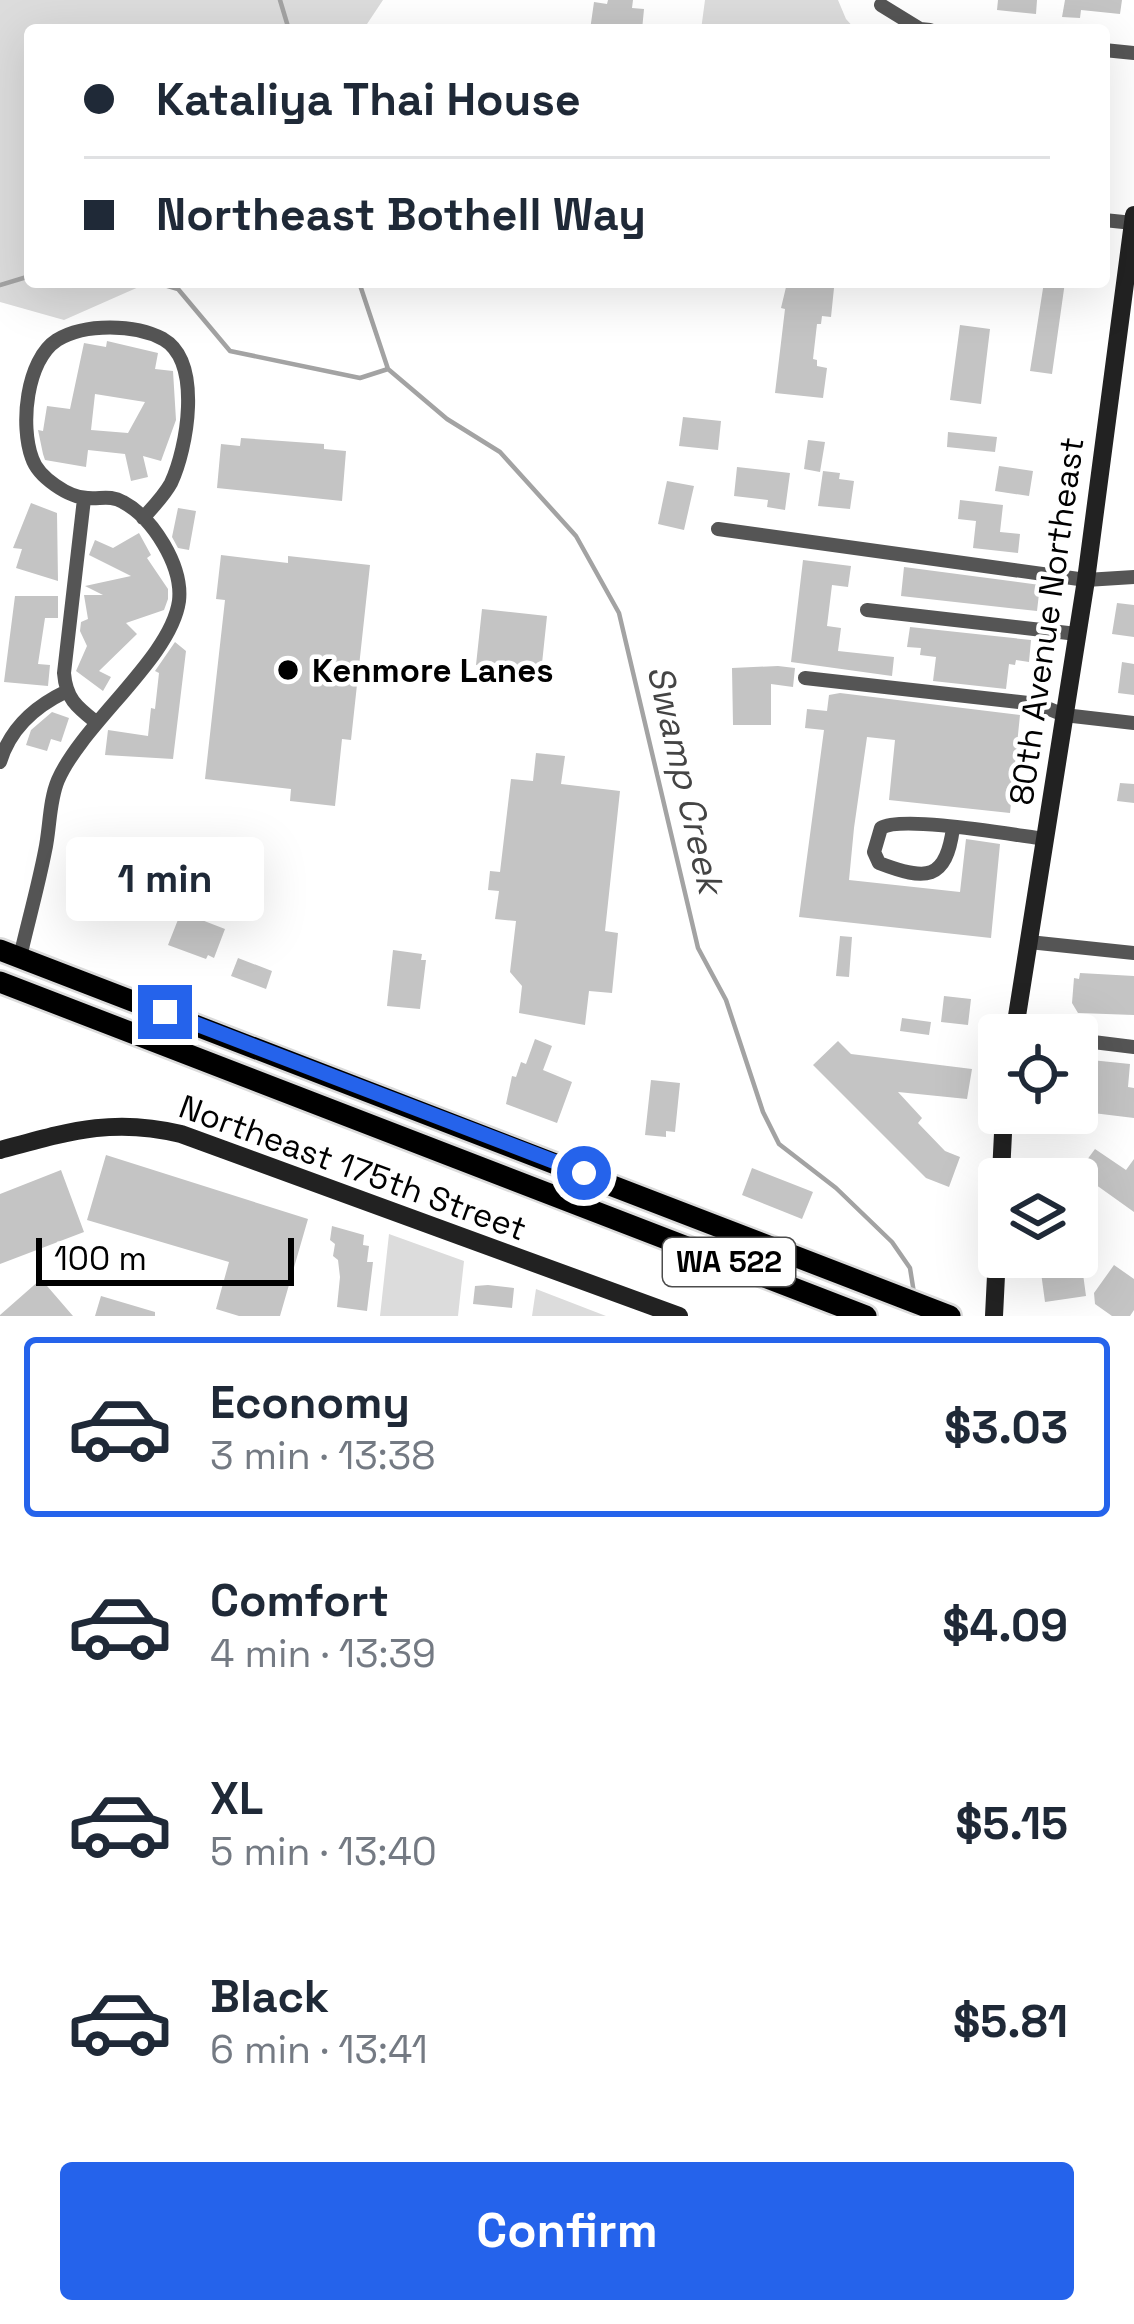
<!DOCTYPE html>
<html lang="en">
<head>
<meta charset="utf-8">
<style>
  :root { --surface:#fff; --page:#f2f2f3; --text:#1f2937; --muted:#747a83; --line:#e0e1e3; --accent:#2563eb }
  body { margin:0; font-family:"Space Grotesk",sans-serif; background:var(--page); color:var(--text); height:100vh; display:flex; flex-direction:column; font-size:45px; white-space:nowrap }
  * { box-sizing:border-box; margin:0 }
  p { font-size:39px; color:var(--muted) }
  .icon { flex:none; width:66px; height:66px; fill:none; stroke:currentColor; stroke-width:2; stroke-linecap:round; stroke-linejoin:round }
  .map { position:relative; height:1316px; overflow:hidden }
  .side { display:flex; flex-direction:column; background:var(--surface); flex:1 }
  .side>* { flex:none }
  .hud { position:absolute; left:24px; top:24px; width:1086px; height:264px; border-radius:12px; box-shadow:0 12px 48px #0002; display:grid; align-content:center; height:264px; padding:0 60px; background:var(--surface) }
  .fabs { position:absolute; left:978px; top:1014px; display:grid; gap:24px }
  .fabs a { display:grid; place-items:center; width:120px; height:120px; border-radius:12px; background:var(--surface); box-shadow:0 12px 48px #0002; font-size:60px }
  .scale { position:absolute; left:36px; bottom:30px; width:258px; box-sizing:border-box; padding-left:12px; border:6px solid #000; border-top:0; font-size:33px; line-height:42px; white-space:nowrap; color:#000; -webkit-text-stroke:9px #fff; paint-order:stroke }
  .end { position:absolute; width:54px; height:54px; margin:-27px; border:15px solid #2563eb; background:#fff; box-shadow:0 0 0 6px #fff }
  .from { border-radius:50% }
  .bubble { position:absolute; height:84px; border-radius:12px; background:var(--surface); box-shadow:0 12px 48px #0002; font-size:39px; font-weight:700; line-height:84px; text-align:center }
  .hud b { display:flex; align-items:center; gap:42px; height:114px; font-size:45px }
  .hud b+b { border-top:3px solid var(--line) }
  .hud i { width:30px; height:30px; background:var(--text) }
  ul { padding:21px 0 0; list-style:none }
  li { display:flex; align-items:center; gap:36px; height:180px; margin:0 24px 18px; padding:0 36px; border:6px solid transparent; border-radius:12px }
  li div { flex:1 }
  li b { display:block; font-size:45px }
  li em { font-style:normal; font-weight:700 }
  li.active { border-color:var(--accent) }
  li>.icon { width:108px; height:108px; stroke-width:1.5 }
  .cta { display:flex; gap:24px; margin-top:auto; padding:24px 60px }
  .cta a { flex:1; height:138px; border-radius:12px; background:var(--accent); color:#fff; font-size:48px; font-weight:700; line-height:138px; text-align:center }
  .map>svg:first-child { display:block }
</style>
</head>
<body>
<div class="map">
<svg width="1134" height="1316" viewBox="0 0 1134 1316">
  <rect width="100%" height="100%" fill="#fff"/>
  <path fill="#dcdcdc" d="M0 0H383L363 30H30V282H150L64 320 0 302Z
    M705 0H838L846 19 856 30H701Z
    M389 1234 464 1261 458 1316H380Z
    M536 1289 606 1316H532Z"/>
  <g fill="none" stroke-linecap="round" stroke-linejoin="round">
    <path stroke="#a3a3a3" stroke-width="4.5" d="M280 0 289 30
      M154 282 178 289 230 351 360 378 388 369
      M359 282 388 369 447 419 500 452 576 536 619 613 698 948 726 1000 763 1112 779 1144 836 1188 892 1242 910 1268 914 1293
      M0 285 30 276"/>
  </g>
  <path fill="#c4c4c4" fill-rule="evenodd" d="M608 0H633L632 8 644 9 642 30H590L594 2 607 4Z
    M998 0H1037L1036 14 997 10Z
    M1065 0H1122L1120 14 1081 10 1080 18 1062 17Z
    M1044 282H1065L1052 374 1030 371Z
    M787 283 834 288 831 317 822 316 821 324H817L813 359 817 360V366L827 368 823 398 775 393 785 309 781 308Z
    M960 325 990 329 981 404 950 400Z
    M107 341 158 353 155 369 173 371 176 420 161 461 143 456 148 477 131 481 125 454 88 450 86 467 45 460 43 454 38 430 43 431 47 406 70 409 84 343 106 347ZM95 394 145 402 128 433 91 430Z
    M683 417 721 421 718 450 679 446Z
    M948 432 997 437 995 452 947 447Z
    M241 438 324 444V449L346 451 342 501 217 488 221 444 240 446Z
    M808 440 825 442 820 472 804 469Z
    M999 466 1033 471 1029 496 995 491Z
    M737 467 790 473 785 510 767 507 768 500 734 496Z
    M823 471 840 473 839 479 854 481 850 509 818 506Z
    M667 481 694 486 684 530 658 524Z
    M960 500 1003 505 1000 532 1020 534 1018 553 973 548 976 521 958 519Z
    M31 503 57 513 58 581 16 568 22 549 13 548Z
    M178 508 196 511 189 550 178 548 172 537Z
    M139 533 151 555 147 558 168 589V599L164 610 126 623 137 634 99 671 111 677 103 691 76 671 87 646 80 631 81 622 88 619 84 595H103L85 586 131 576 89 555 95 540 113 548Z
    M221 555 288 563V556L370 565 351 740 342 739 335 806 290 801 291 789 205 779 225 600 216 599Z
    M803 560 851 566 848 587 832 585 827 626 841 628 838 651 894 657 892 676 791 662Z
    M904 567 1040 585 1037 611 901 596Z
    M15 596H58V618H45L38 664 50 665 48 686 4 682Z
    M1117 603 1134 605V637L1112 634Z
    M482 609 547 616 541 673 476 665Z
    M910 627 1031 640 1029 662 1016 660 1015 665 1009 664 1006 689 933 681 936 657 920 655 921 648 907 647Z
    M175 642 186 651 173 759 105 755 108 730 148 736 151 708 155 709 159 673 155 671Z
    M1122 662 1134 664V695L1118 693Z
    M778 666 795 668 793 687 771 684V725H733L732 668Z
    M840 693 1020 715 1010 813 889 800 895 740 867 737 854 828 849 880 960 892 966 839 1000 844 991 938 799 917 824 730 805 728 807 709 827 711 829 695Z
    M52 712 69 718 61 742 51 739 47 751 26 745 31 730Z
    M536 753 565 756 561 784 620 791 605 931 618 933 612 993 589 991 585 1025 519 1013 522 986 510 972 516 921 495 919 499 891 488 890 490 871 500 872 511 779 533 781Z
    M1120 783 1134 784V803L1117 801Z
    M181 912 225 929 214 958 208 955 206 959 168 945Z
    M840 936 852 937 849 977 836 976Z
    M393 950 422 954 421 960H426L420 1009 387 1006Z
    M238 958 272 971 266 989 231 976Z
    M1080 973 1134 976V1015L1078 1013 1072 1003 1074 978 1079 979Z
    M944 996 971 999 968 1025 941 1022Z
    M902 1018 931 1022 929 1035 900 1031Z
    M535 1039 552 1046 543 1070 572 1082 557 1123 506 1104 512 1076 516 1077 521 1062 526 1064Z
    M838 1041 851 1054 972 1069 967 1099 898 1092 922 1118 918 1123 945 1151 960 1157 949 1187 926 1178 813 1065Z
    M1077 1052 1092 1053 1091 1060 1130 1064 1128 1087 1134 1088V1118L1093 1113 1092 1123 1077 1122Z
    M651 1080 680 1083 675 1132 666 1131V1137L645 1135Z
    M1095 1149 1126 1170 1134 1159V1212L1078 1172Z
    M106 1155 308 1219 280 1316H239L216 1309 229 1262 87 1220Z
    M752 1168 813 1192 802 1219 742 1195Z
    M61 1170 84 1232 0 1264V1194Z
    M332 1226 364 1235 363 1245 369 1246 367 1262H373L367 1311 337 1307 340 1277 338 1260 333 1256 335 1244 330 1240Z
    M1081 1259 1086 1296 1045 1302 1040 1265Z
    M1114 1265 1134 1279V1310L1130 1316H1112L1095 1304 1094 1293Z
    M41 1279 73 1316H0V1315Z
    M488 1285 514 1288 512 1308 473 1304 475 1286Z
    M101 1296 155 1312V1316H95Z"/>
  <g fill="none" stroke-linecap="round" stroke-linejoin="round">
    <g stroke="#dbdbdb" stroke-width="26">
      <path id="primary" d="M0 950 950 1316
        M0 982 866 1316"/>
    </g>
    <path stroke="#555" stroke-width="14" d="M881 5 920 29 930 30
      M1104 50 1134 53
      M1104 220 1133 223
      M84 499 64 673C66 699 77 707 97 723
      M718 529 1086 580 1134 577
      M867 610 1077 634
      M805 678 1037 704 1064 715 1134 723
      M0 762C10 729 34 707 65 692
      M953 828C946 881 926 881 879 863L874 852 881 828C902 815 1014 835 1045 839
      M1029 942 1134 953
      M20 957C28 922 38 887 45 851 50 829 49 801 58 780 83 723 171 658 179 601 183 566 153 518 123 502 111 495 101 499 88 498 69 498 38 477 32 458 20 426 26 360 57 340 85 323 135 324 163 339 203 362 187 449 171 483 164 496 153 507 143 518
      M1077 1040 1134 1047"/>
    <path stroke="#222" stroke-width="18" d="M1014 1035 1086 580 1134 215
      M0 1150C67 1132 112 1117 181 1134L679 1316
      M994 1316 1004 1113"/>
    <use href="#primary" stroke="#000" stroke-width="21"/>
  </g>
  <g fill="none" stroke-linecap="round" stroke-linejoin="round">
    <path stroke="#2563eb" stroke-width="15" d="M165 1012 584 1173"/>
  </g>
  <circle fill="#000" stroke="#fff" stroke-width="4.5" cx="288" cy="670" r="12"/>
  <g text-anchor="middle" stroke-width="9" stroke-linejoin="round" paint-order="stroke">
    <rect fill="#fff" stroke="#4c4c4c" stroke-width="3" x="663" y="1238" width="132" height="48" rx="9"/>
    <g font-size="30" font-weight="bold" fill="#000">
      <text x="729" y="1272">WA 522</text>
    </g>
    <g font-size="33" fill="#000" stroke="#fff">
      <text transform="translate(1046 621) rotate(-82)" y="12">80th Avenue Northeast</text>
      <text transform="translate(353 1167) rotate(20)" y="12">Northeast 175th Street</text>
    </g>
    <g font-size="33" font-weight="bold" fill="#000" stroke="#fff" text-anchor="start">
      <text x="312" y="682">Kenmore Lanes</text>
    </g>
    <g font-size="36" font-style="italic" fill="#444" stroke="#fff">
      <text transform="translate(686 779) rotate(77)" y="13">Swamp Creek</text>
    </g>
  </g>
</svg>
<div class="fabs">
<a><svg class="icon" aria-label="locate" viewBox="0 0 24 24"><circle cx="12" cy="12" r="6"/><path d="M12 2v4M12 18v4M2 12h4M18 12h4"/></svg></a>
<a><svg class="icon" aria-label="layers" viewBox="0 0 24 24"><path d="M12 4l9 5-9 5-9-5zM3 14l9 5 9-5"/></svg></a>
</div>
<div class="scale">100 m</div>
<i class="end from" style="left:584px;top:1173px"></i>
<i class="end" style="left:165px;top:1012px"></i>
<div class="bubble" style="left:66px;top:837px;width:198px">1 min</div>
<div class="hud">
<b><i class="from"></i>Kataliya Thai House</b>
<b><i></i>Northeast Bothell Way</b>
</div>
</div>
<section class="side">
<ul>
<li class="active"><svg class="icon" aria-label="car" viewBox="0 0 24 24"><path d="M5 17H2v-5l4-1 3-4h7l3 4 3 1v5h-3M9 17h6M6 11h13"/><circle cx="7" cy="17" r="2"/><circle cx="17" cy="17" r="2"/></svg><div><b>Economy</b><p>3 min · 13:38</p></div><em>$3.03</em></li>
<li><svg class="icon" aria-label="car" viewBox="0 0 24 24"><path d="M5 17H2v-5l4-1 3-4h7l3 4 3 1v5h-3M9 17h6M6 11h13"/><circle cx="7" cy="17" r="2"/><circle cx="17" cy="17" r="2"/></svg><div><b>Comfort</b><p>4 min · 13:39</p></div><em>$4.09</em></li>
<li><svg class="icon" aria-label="car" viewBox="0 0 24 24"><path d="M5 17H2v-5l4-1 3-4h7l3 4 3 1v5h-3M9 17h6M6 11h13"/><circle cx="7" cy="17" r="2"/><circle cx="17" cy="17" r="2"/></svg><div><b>XL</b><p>5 min · 13:40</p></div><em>$5.15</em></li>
<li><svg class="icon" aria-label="car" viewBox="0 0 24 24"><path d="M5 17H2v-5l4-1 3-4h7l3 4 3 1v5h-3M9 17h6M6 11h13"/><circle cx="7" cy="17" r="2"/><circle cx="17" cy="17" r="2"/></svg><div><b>Black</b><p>6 min · 13:41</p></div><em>$5.81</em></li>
</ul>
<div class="cta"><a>Confirm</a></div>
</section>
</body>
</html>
